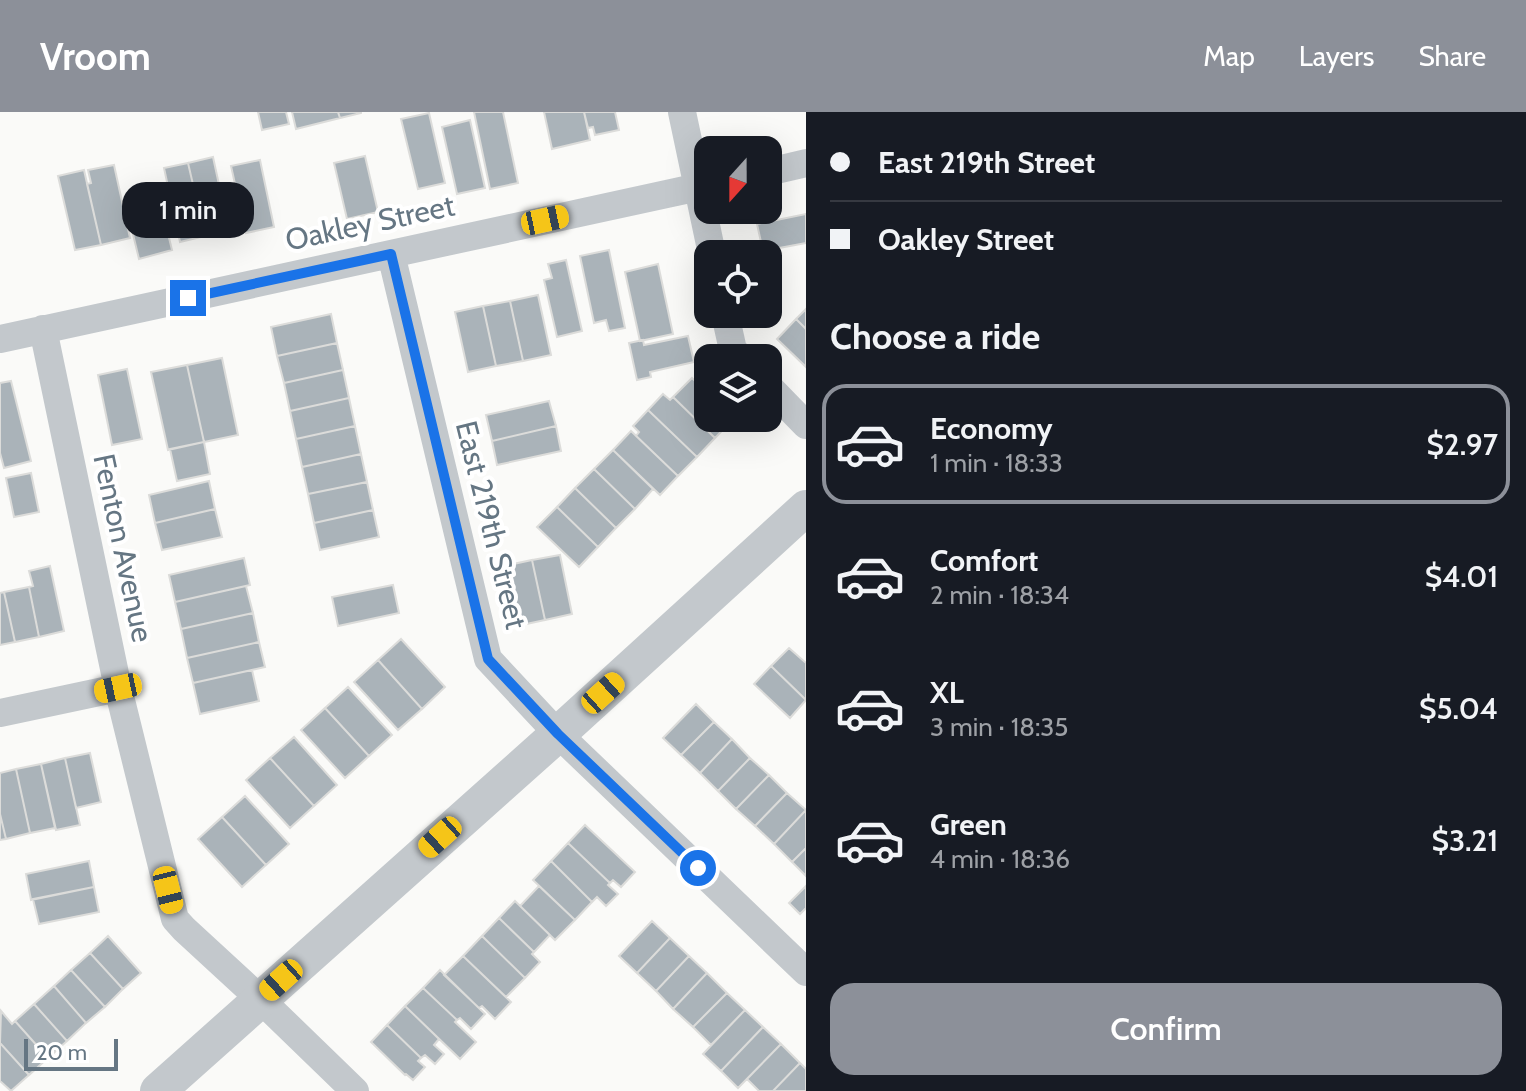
<!DOCTYPE html>
<html lang="en">
<head>
<meta charset="utf-8">
<style>
  :root { --surface:#171b24; --page:#242831; --text:#f1f3f6; --muted:#9ea1a6; --line:#363941; --accent:#8c9099 }
  body { margin:0; font-family:Cabin,sans-serif; background:var(--page); color:var(--text); height:100vh; display:flex; flex-direction:column; font-size:30px; white-space:nowrap }
  * { box-sizing:border-box; margin:0 }
  p { font-size:26px; color:var(--muted) }
  .icon { flex:none; width:44px; height:44px; fill:none; stroke:currentColor; stroke-width:2; stroke-linecap:round; stroke-linejoin:round }
  .map { position:relative; flex:1; overflow:hidden }
  .details { display:flex; flex-direction:column; background:var(--surface); width:720px }
  .details>* { flex:none }
  .guide { display:grid; align-content:center; height:176px; padding:0 24px; background:var(--surface) }
  .needle { width:52px; rotate:201deg }
  .tools { position:absolute; left:694px; top:24px; display:grid; gap:16px }
  .tools a { display:grid; place-items:center; width:88px; height:88px; border-radius:16px; background:var(--surface); box-shadow:0 8px 32px #0002; font-size:40px }
  .scale { position:absolute; left:24px; bottom:20px; width:94px; box-sizing:border-box; padding-left:8px; border:4px solid #657683; border-top:0; font-size:22px; line-height:28px; white-space:nowrap; color:#657683; -webkit-text-stroke:6px #fff; paint-order:stroke }
  .end { position:absolute; width:36px; height:36px; margin:-18px; border:10px solid #1a73e8; background:#fff; box-shadow:0 0 0 4px #fff }
  .from { border-radius:50% }
  .bubble { position:absolute; height:56px; border-radius:24px; background:var(--surface); box-shadow:0 8px 32px #0002; font-size:26px; font-weight:600; line-height:56px; text-align:center }
  .car { position:absolute; width:24px; height:48px; margin:-24px -12px; border-radius:10px; box-shadow:0 0 6px 2px #0007; background:linear-gradient(#f5c518 24%,#345 0 40%,#f5c518 0 76%,#345 0 86%,#f5c518 0) }
  .guide b { display:flex; align-items:center; gap:28px; height:76px; font-size:30px }
  .guide b+b { border-top:2px solid var(--line) }
  .guide i { width:20px; height:20px; background:var(--text) }
  ul { padding:0; list-style:none }
  li { display:flex; align-items:center; gap:24px; height:120px; margin:0 16px 12px; padding:0 8px; border:4px solid transparent; border-radius:24px }
  li div { flex:1 }
  li b { display:block; font-size:30px }
  li em { font-style:normal; font-weight:600 }
  li.active { border-color:var(--accent) }
  li>.icon { width:72px; height:72px; stroke-width:1.5 }
  h2 { padding:0 24px; font-size:36px; line-height:96px }
  .action { display:flex; gap:16px; margin-top:auto; padding:16px 24px }
  .action a { flex:1; height:92px; border-radius:24px; background:var(--accent); color:#fff; font-size:32px; font-weight:600; line-height:92px; text-align:center }
  header { display:flex; align-items:center; gap:48px; box-sizing:border-box; height:112px; padding:0 40px; background:var(--accent); color:#fff }
  header strong { font-size:38px }
  nav { display:flex; gap:44px; margin-inline-start:auto; font-size:28px }
  main { display:flex; flex:1; min-height:0 }
  .map>svg:first-child { display:block }
</style>
</head>
<body>
<header>
<strong>Vroom</strong>
<nav><a>Map</a><a>Layers</a><a>Share</a></nav>
</header>
<main>
<div class="map">
<svg width="806" height="979" viewBox="0 0 806 979">
  <rect width="100%" height="100%" fill="#fafaf8"/>
  <path fill="#aab3b9" stroke="#dcdcda" stroke-width="2" d="M258 0H286L289 12 262 18Z
    M292 0H338L340 6 296 17Z
    M338 0H361V1L340 6Z
    M474 0H503L518 71 490 77Z
    M544 0H584L590 28 552 37Z
    M584 0H615L619 18 595 23 593 15 588 16Z
    M429 1 445 71 418 77 401 7Z
    M470 8 485 76 457 82 442 15Z
    M365 44 378 100 347 107 334 51Z
    M213 45 229 119 205 124 188 51Z
    M260 48 274 115 246 121 231 54Z
    M188 51 205 124 180 130 164 56Z
    M114 53 130 126 101 133 87 72 91 71 88 58Z
    M84 58 101 133 75 138 58 64Z
    M159 85 172 138 139 147 126 93Z
    M806 102V131L763 139 757 112Z
    M609 138 625 216 609 219 606 208 594 211 580 144Z
    M566 148 582 219 557 225 544 168 552 166 548 152Z
    M658 152 673 222 640 229 625 160Z
    M538 183 551 243 523 249 510 189Z
    M510 189 523 249 496 254 483 194Z
    M483 194 496 254 468 260 455 200Z
    M806 197V217L796 207Z
    M331 202 337 231 277 244 271 215Z
    M796 207 806 217V255L777 227Z
    M688 224 694 250 650 260 651 265 637 268 629 231 643 228 644 233Z
    M337 231 343 258 284 271 277 244Z
    M222 246 238 323 204 330 187 253Z
    M187 253 204 330 168 338 151 260Z
    M127 257 142 327 112 333 98 263Z
    M343 258 349 286 290 299 284 271Z
    M692 266 708 281V306H734L715 326 673 285Z
    M11 269 31 349 4 356 0 341V271Z
    M663 282 670 288 673 285 715 326 697 345 648 298Z
    M349 286 355 314 296 327 290 299Z
    M549 289 556 314 492 329 486 303Z
    M648 298 697 345 678 364 636 324 639 320 633 314Z
    M355 314 361 342 302 355 296 327Z
    M556 314 561 339 497 353 492 329Z
    M631 319 678 364 660 383 613 338Z
    M204 330 210 362 177 369 170 337Z
    M613 338 653 377 635 397 594 357Z
    M361 342 367 370 308 382 302 355Z
    M594 357 635 397 616 416 575 376Z
    M31 361 39 400 14 405 6 366Z
    M209 369 215 397 155 411 149 383Z
    M367 370 373 398 314 411 308 382Z
    M575 376 616 416 598 435 557 395Z
    M557 395 598 435 579 455 537 415Z
    M215 397 222 425 162 438 155 411Z
    M373 398 379 425 320 438 314 411Z
    M560 443 572 502 545 508 532 448Z
    M244 446 250 473 175 490 169 463Z
    M532 448 545 508 517 514 504 454Z
    M50 454 64 519 39 525 29 475 33 474 29 459Z
    M393 473 399 501 338 514 332 485Z
    M246 474 253 501 181 517 175 490Z
    M29 475 39 525 15 530 4 480Z
    M4 480 15 530 0 533V481Z
    M253 501 259 530 187 546 181 517Z
    M401 527 445 575 422 597 378 548Z
    M259 530 265 555 193 571 187 546Z
    M789 536 806 551V588L771 554Z
    M378 548 422 597 398 618 354 570Z
    M771 554 806 588 790 606 754 572Z
    M252 558 259 589 200 602 193 571Z
    M348 575 392 623 369 644 325 596Z
    M696 592 714 610 681 643 663 626Z
    M325 596 369 644 345 666 301 618Z
    M714 610 732 627 700 661 681 643Z
    M294 625 337 673 314 694 270 646Z
    M732 627 750 646 718 679 700 661Z
    M90 641 101 690 76 696 65 646Z
    M65 646 80 713 56 718 41 652Z
    M270 646 314 694 290 716 246 668Z
    M750 646 769 663 736 697 718 679Z
    M41 652 55 716 30 721 16 657Z
    M16 657 30 721 6 727 0 702V661Z
    M769 663 787 681 755 714 736 697Z
    M787 681 806 698 774 732 755 714Z
    M245 684 289 732 266 753 222 705Z
    M806 698V736L792 750 774 732Z
    M0 702 6 727 0 728Z
    M222 705 266 753 242 775 198 727Z
    M585 713 635 760 621 775 613 768 610 771 568 731Z
    M568 731 610 771 608 773 618 782 606 794 597 785 592 790 551 749Z
    M806 736V764L792 750Z
    M89 749 94 775 31 788 26 762Z
    M551 749 592 790 575 808 533 768Z
    M539 774 575 808 555 828 520 794Z
    M806 774V796L800 802 789 791Z
    M94 775 99 800 39 812 33 787Z
    M515 789 550 823 534 840 499 806Z
    M499 806 534 840 532 842 540 850 525 866 482 824Z
    M652 809 670 826 637 861 619 844Z
    M108 824 141 861 123 877 90 841Z
    M482 824 525 866 506 885 463 844Z
    M670 826 689 844 656 879 637 861Z
    M90 841 123 877 105 895 71 858Z
    M463 844 511 890 495 907 482 894 479 896 444 863Z
    M689 844 707 861 673 897 656 879Z
    M71 858 105 895 86 911 54 874Z
    M440 858 485 902 471 917 460 906 457 908 423 876Z
    M707 861 727 881 693 915 673 897Z
    M54 874 86 911 67 929 34 892Z
    M423 876 457 908 455 910 476 930 460 947 405 894Z
    M727 881 745 898 711 933 693 915Z
    M34 892 67 929 48 946 15 909Z
    M405 894 439 927 434 933 444 942 435 952 425 943 421 946 387 913Z
    M745 898 763 915 721 959 703 942Z
    M1 899 12 912 15 909 48 946 29 963 0 931Z
    M387 913 421 946 418 949 425 955 413 968 406 962 405 963 371 930Z
    M763 915 781 932 738 976 721 959Z
    M0 931 29 963 11 979 0 969Z
    M781 932 800 951 773 979H759L747 967Z
    M800 951 806 957V979H773Z"/>
  <g fill="none" stroke-linecap="round" stroke-linejoin="round">
    <path stroke="#c3c8cc" stroke-width="28" d="M682 0 712 142
      M768 60 806 51
      M391 142 488 547 558 622 806 860
      M725 202 733 238 741 246
      M43 217 118 576 175 807 184 817 260 887 355 979
      M0 227 708 73
      M768 274 806 313
      M0 601 118 576"/>
    <path stroke="#c3c8cc" stroke-width="36" d="M158 979 558 622 806 396"/>
  </g>
  <g fill="none" stroke-linecap="round" stroke-linejoin="round">
    <path stroke="#1a73e8" stroke-width="10" d="M188 186 391 142 488 547 558 622 698 756"/>
  </g>
  <g text-anchor="middle" stroke-width="8" stroke-linejoin="round" paint-order="stroke">
    <g font-size="30" fill="#657683" stroke="#fff">
      <text transform="translate(370 111) rotate(-12)" y="10">Oakley Street</text>
      <text transform="translate(491 413) rotate(76)" y="10">East 219th Street</text>
      <text transform="translate(123 436) rotate(78)" y="10">Fenton Avenue</text>
    </g>
  </g>
</svg>
<div class="tools">
<a><svg class="needle" viewBox="-14 -14 28 28"><path d="M0-13l5 13h-10z" fill="#e53935"/><path d="M0 13l5-13h-10z" fill="#9ea1a6"/></svg></a>
<a><svg class="icon" aria-label="locate" viewBox="0 0 24 24"><circle cx="12" cy="12" r="6"/><path d="M12 2v4M12 18v4M2 12h4M18 12h4"/></svg></a>
<a><svg class="icon" aria-label="layers" viewBox="0 0 24 24"><path d="M12 4l9 5-9 5-9-5zM3 14l9 5 9-5"/></svg></a>
</div>
<div class="scale">20 m</div>
<i class="end from" style="left:698px;top:756px"></i>
<i class="end" style="left:188px;top:186px"></i>
<div class="bubble" style="left:122px;top:70px;width:132px">1 min</div>
<i class="car" style="left:545px;top:108px;rotate:78deg"></i>
<i class="car" style="left:118px;top:576px;rotate:258deg"></i>
<i class="car" style="left:603px;top:581px;rotate:48deg"></i>
<i class="car" style="left:440px;top:725px;rotate:228deg"></i>
<i class="car" style="left:168px;top:778px;rotate:166deg"></i>
<i class="car" style="left:281px;top:868px;rotate:228deg"></i>
</div>
<section class="details">
<div class="guide">
<b><i class="from"></i>East 219th Street</b>
<b><i></i>Oakley Street</b>
</div>
<h2>Choose a ride</h2>
<ul>
<li class="active"><svg class="icon" aria-label="car" viewBox="0 0 24 24"><path d="M5 17H2v-5l4-1 3-4h7l3 4 3 1v5h-3M9 17h6M6 11h13"/><circle cx="7" cy="17" r="2"/><circle cx="17" cy="17" r="2"/></svg><div><b>Economy</b><p>1 min · 18:33</p></div><em>$2.97</em></li>
<li><svg class="icon" aria-label="car" viewBox="0 0 24 24"><path d="M5 17H2v-5l4-1 3-4h7l3 4 3 1v5h-3M9 17h6M6 11h13"/><circle cx="7" cy="17" r="2"/><circle cx="17" cy="17" r="2"/></svg><div><b>Comfort</b><p>2 min · 18:34</p></div><em>$4.01</em></li>
<li><svg class="icon" aria-label="car" viewBox="0 0 24 24"><path d="M5 17H2v-5l4-1 3-4h7l3 4 3 1v5h-3M9 17h6M6 11h13"/><circle cx="7" cy="17" r="2"/><circle cx="17" cy="17" r="2"/></svg><div><b>XL</b><p>3 min · 18:35</p></div><em>$5.04</em></li>
<li><svg class="icon" aria-label="car" viewBox="0 0 24 24"><path d="M5 17H2v-5l4-1 3-4h7l3 4 3 1v5h-3M9 17h6M6 11h13"/><circle cx="7" cy="17" r="2"/><circle cx="17" cy="17" r="2"/></svg><div><b>Green</b><p>4 min · 18:36</p></div><em>$3.21</em></li>
</ul>
<div class="action"><a>Confirm</a></div>
</section>
</main>
</body>
</html>
